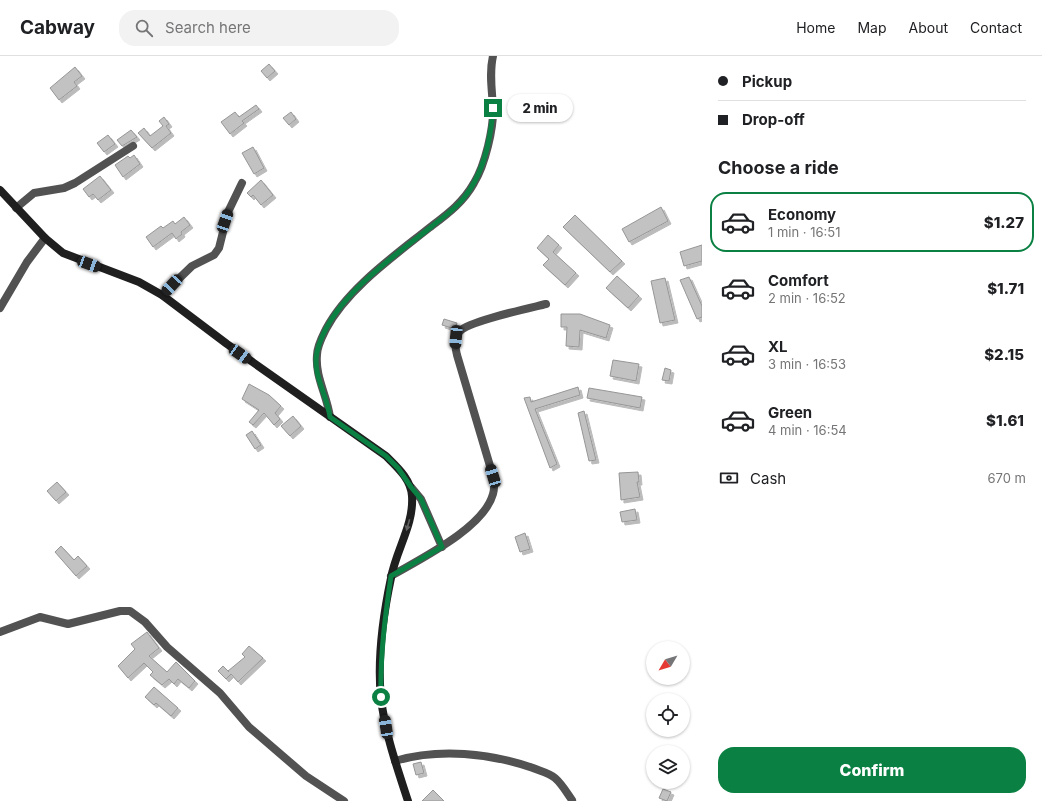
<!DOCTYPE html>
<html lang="en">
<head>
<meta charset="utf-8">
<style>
  :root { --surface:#fff; --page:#f2f2f2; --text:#202124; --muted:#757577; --line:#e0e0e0; --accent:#0b8043 }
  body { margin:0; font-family:Inter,sans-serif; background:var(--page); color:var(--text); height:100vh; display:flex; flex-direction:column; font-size:15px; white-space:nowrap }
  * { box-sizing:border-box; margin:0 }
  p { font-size:13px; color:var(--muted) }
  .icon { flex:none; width:22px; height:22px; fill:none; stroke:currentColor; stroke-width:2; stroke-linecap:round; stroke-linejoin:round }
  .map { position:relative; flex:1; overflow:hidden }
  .panel { display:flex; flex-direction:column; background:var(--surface); width:340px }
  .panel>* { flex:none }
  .banner { display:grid; align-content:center; height:88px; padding:0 16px; background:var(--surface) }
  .needle { width:26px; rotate:232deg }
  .tools { position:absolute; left:646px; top:585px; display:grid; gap:8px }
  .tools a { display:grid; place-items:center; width:44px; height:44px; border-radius:50%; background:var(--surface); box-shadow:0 1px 3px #0004; font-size:20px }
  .end { position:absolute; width:18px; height:18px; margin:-9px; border:5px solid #0b8043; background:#fff; box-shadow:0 0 0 2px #fff }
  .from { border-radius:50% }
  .bubble { position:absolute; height:28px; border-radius:14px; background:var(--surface); box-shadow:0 1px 3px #0004; font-size:13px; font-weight:800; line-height:28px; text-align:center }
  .car { position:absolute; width:12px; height:24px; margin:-12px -6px; border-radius:5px; box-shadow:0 0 3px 1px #0007; background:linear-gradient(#222 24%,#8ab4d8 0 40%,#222 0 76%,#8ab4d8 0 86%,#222 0) }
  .banner b { display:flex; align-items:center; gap:14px; height:38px; font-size:15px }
  .banner b+b { border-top:1px solid var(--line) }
  .banner i { width:10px; height:10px; background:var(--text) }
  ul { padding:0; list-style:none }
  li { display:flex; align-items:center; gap:12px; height:60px; margin:0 8px 6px; padding:0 8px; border:2px solid transparent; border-radius:16px }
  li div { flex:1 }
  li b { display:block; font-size:15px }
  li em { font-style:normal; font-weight:800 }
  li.active { border-color:var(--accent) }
  li>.icon { width:36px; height:36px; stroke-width:1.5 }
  h2 { padding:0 16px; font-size:18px; line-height:48px }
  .pay { display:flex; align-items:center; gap:10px; height:44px; padding:0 16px; font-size:15px }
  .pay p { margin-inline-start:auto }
  .primary-button { display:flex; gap:8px; margin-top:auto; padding:8px 16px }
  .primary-button a { flex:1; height:46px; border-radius:16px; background:var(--accent); color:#fff; font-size:16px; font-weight:800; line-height:46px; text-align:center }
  header { display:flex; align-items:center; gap:24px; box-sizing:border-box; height:56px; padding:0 20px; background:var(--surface); border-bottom:1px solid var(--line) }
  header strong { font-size:19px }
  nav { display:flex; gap:22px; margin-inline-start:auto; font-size:14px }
  .search { width:280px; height:36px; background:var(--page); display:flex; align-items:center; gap:10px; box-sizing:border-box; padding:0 14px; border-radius:16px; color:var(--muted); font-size:15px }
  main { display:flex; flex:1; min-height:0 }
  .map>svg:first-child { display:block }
</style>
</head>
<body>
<header>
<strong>Cabway</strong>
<div class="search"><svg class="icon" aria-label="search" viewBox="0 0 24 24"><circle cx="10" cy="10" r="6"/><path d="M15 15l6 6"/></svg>Search here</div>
<nav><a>Home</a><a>Map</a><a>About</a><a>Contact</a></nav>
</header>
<main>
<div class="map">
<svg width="702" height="745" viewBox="0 0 702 745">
  <defs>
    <filter id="shadow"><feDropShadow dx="3" dy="3" stdDeviation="0" flood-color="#0004"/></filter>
  </defs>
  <rect width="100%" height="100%" fill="#fff"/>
  <path fill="#c2c2c2" stroke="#969696" filter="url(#shadow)" d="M269 8 275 15 267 22 261 15Z
    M75 11 82 20 74 26 77 30 59 44 50 32Z
    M256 49 259 53 242 65 244 67 230 78 221 66 235 56 239 61Z
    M291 56 296 63 289 69 283 62Z
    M164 61 169 68 166 70 171 77 152 92 138 77 144 72 150 80 163 70 159 65Z
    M131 74 137 81 122 90 117 84Z
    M108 79 115 88 104 96 97 87Z
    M253 91 264 112 254 118 242 97Z
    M134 99 140 108 123 121 115 109 128 100 130 102Z
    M100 120 111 134 98 144 93 138 89 141 83 133Z
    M261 124 273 139 261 149 253 139 251 141 247 137Z
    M661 151 668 165 629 186 622 173Z
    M575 159 622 205 610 216 563 171Z
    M184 161 190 169 181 176 182 178 176 183 172 177 153 191 146 181 161 170 163 172 173 165 175 168Z
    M548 179 559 189 553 196 576 217 565 229 543 209 549 203 537 192Z
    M702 189V205L684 210 680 196Z
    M617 220 639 240 628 252 606 232Z
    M689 221 702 250V261L697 263 680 224Z
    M665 222 675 264 660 267 651 225Z
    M561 258H580L610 269 606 282 580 274 579 291 566 290 567 271H561Z
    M444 263 457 267 455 273 442 269Z
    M613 304 639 308 636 325 610 320Z
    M665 312 671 314 669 325 662 324Z
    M249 328 269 339 281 350 275 357 280 363 274 369 264 357 253 369 249 366 259 354 242 343Z
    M578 331 580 339 535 353 557 408 550 412 524 342 530 341 531 346Z
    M589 332 642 341 640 352 587 342Z
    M584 355 596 404 589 405 578 357Z
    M293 360 301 370 290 380 281 370Z
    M252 375 261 389 255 393 246 379Z
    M638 416 639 426H637L640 441 621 444 619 417Z
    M57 426 66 436 56 445 47 435Z
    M635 453 637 464 622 466 620 456Z
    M525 477 530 493 520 496 515 481Z
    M61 490 74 504 78 500 87 510 76 520 55 496Z
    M147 576 159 592 149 600 167 616 176 606 195 625 189 632 178 623 174 628 169 623 162 629 150 619 153 616 144 607 128 622 118 610 135 593 131 588Z
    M249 590 263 602 238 626 231 618 226 623 218 615 223 610 229 616 228 615 245 601 242 598Z
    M154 631 178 652 171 660 156 647 154 649 145 641Z
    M421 706 424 717 416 719 413 708Z
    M663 733 671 736 667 745 659 742Z
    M433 734 444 745H422Z"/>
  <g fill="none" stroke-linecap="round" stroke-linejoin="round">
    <path stroke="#525252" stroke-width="8" d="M16 152 34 137 64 132 75 127 133 90
      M162 239 192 210 214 199 219 192 228 156 242 127
      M0 252 27 206 45 182
      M330 361C327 339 315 321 317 299 317 290 322 281 326 273 347 233 394 200 429 172 446 159 463 147 474 127 485 109 494 72 493 51 492 34 489 17 493 0
      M411 431 421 443 442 491
      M391 520C420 503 484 472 493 438 495 432 494 426 493 420L457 299C455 291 454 281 460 275 469 265 530 252 546 248
      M0 576 40 561 68 568 120 555H130L145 566 167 591 220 637 249 671 306 720 344 745
      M395 705C439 692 490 697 533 712 540 715 549 717 555 722 562 728 567 737 572 744"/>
    <path stroke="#1f1f1f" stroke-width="8" d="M0 134 45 182 63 197 139 226 162 239 227 288 386 400C397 411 411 423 412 440 414 469 396 494 391 522 383 560 377 603 381 642 385 678 397 711 408 745"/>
  </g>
  <defs><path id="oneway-solid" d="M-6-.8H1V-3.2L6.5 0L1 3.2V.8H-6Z"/></defs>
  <use fill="#626262" href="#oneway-solid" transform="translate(408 469) rotate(106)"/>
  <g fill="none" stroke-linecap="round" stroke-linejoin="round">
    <path stroke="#0b8043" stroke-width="5" d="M381 641C380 600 385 561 391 520L442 491 421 443 411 431 398 412 386 400 330 361C327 339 312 318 317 296 329 244 392 202 431 171 442 162 454 154 463 143 483 119 491 83 493 52"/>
  </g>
</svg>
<div class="tools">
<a><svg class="needle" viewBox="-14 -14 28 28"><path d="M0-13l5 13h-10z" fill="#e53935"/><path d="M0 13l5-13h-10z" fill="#757577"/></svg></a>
<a><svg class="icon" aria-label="locate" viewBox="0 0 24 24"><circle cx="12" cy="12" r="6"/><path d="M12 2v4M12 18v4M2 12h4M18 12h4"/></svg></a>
<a><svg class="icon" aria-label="layers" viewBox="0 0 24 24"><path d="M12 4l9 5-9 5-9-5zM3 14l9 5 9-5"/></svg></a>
</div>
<i class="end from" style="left:381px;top:641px"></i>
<i class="end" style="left:493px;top:52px"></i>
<div class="bubble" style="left:507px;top:38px;width:66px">2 min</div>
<i class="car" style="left:225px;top:165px;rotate:19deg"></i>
<i class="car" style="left:89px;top:208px;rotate:110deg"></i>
<i class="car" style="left:172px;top:229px;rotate:223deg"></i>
<i class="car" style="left:456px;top:281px;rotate:185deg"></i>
<i class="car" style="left:240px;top:298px;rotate:125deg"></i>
<i class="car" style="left:493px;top:420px;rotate:343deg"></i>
<i class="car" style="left:386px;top:671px;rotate:351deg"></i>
</div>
<section class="panel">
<div class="banner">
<b><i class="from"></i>Pickup</b>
<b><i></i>Drop-off</b>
</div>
<h2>Choose a ride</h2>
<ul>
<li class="active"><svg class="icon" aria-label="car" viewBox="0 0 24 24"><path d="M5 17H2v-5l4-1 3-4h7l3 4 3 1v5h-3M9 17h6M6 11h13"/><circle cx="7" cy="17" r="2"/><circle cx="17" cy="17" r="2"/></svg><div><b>Economy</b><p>1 min · 16:51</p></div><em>$1.27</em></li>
<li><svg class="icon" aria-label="car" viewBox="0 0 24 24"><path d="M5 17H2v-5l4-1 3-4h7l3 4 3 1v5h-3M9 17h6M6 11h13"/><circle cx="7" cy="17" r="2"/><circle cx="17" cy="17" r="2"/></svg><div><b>Comfort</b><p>2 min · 16:52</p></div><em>$1.71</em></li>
<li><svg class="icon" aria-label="car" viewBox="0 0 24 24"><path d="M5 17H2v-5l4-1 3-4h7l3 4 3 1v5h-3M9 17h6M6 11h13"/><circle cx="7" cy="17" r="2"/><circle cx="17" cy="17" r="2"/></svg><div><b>XL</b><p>3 min · 16:53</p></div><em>$2.15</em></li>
<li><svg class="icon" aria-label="car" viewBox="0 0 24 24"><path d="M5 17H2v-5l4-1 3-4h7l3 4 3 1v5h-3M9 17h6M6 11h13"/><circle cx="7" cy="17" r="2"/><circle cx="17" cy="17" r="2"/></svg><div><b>Green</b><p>4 min · 16:54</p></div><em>$1.61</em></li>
</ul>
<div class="pay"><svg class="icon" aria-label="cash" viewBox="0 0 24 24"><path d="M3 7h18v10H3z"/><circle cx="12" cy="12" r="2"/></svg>Cash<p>670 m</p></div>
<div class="primary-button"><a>Confirm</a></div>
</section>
</main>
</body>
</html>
